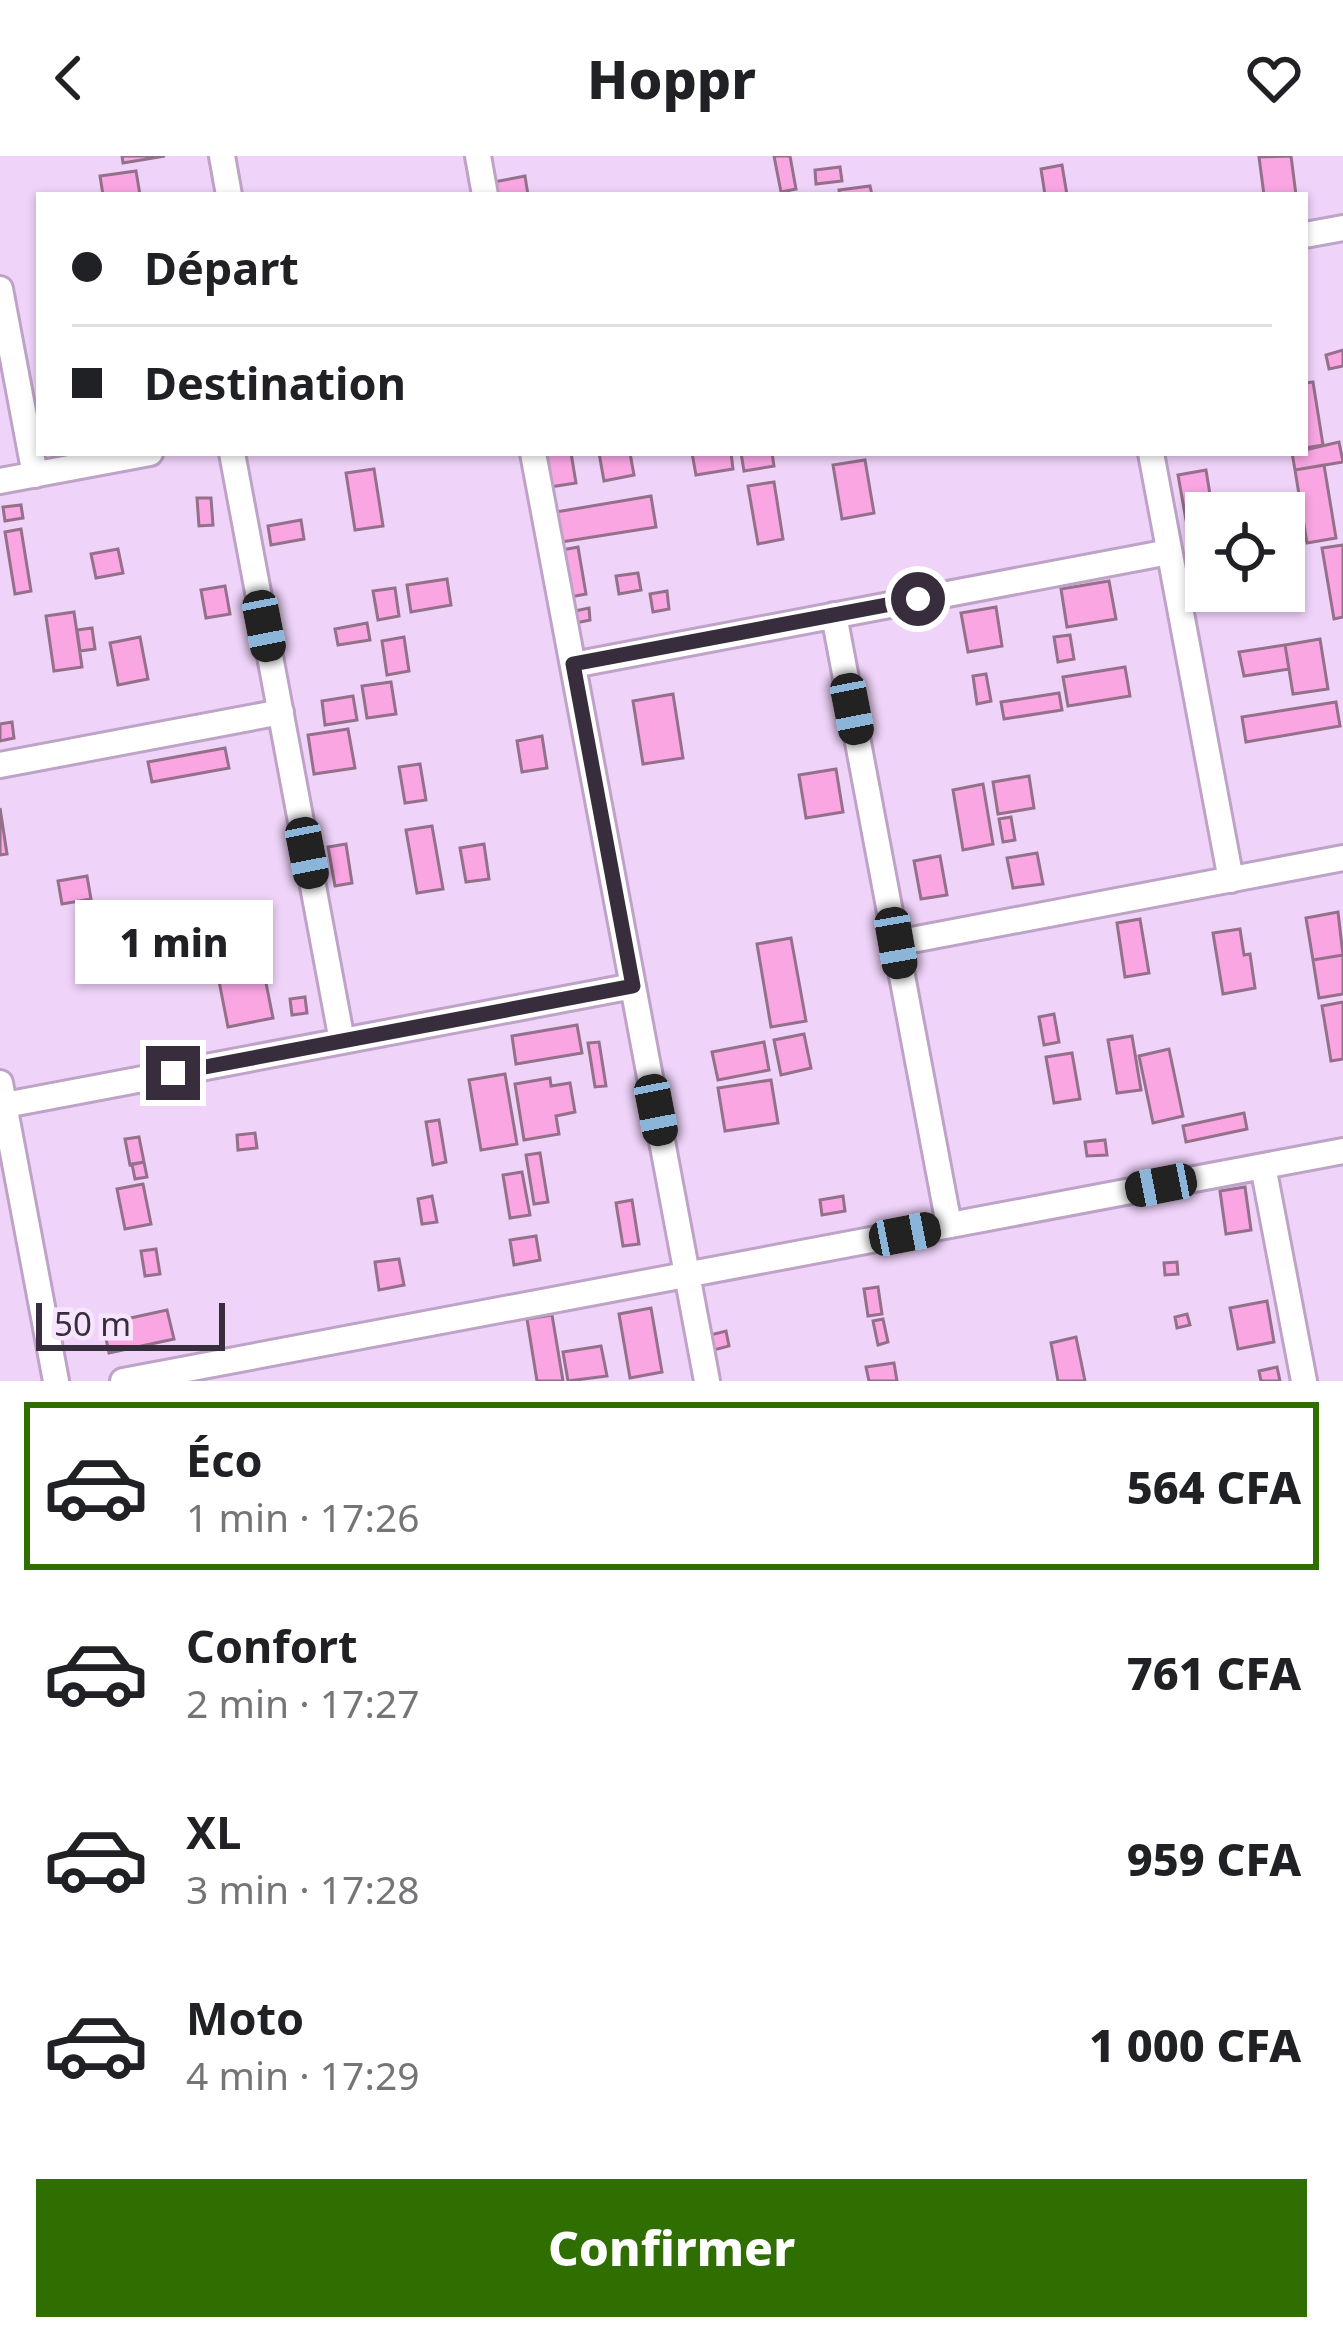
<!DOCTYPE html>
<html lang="fr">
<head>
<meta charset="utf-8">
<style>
  :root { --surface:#fff; --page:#f6f6f6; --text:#202124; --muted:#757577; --line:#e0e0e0; --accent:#2f6e01 }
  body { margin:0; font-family:"Noto Sans",sans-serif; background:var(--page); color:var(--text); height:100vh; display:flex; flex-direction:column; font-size:45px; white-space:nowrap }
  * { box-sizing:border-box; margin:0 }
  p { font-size:39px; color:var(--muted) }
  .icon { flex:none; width:66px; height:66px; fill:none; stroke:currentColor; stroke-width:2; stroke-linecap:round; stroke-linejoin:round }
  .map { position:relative; height:1225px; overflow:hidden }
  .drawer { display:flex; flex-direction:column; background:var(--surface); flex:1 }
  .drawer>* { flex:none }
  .guide { position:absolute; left:36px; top:36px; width:1272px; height:264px; border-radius:0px; box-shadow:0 3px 9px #0004; display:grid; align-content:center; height:264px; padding:0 36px; background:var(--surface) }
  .buttons { position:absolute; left:1185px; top:336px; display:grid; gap:24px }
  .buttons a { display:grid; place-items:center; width:120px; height:120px; border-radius:0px; background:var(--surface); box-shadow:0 3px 9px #0004; font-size:60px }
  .scale { position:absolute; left:36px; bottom:30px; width:189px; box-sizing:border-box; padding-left:12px; border:6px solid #382d3c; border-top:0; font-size:33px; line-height:42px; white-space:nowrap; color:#382d3c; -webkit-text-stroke:9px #f6e5fc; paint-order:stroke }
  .end { position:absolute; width:54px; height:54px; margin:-27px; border:15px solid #382d3c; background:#fff; box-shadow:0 0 0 6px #fff }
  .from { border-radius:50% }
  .bubble { position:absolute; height:84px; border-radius:0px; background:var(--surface); box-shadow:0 3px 9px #0004; font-size:39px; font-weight:800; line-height:84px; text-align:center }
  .car { position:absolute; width:36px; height:72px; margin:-36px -18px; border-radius:15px; box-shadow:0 0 9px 3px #0007; background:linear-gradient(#222 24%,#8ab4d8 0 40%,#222 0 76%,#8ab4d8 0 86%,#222 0) }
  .guide b { display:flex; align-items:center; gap:42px; height:114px; font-size:45px }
  .guide b+b { border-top:3px solid var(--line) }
  .guide i { width:30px; height:30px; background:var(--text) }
  ul { padding:21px 0 0; list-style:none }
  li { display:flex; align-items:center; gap:36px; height:168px; margin:0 24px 18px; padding:0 12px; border:6px solid transparent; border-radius:0px }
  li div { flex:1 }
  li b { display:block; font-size:45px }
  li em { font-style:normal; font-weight:800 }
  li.current { border-color:var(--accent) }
  li>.icon { width:108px; height:108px; stroke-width:1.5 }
  .action { display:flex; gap:24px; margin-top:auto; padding:24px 36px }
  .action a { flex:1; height:138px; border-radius:0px; background:var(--accent); color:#fff; font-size:48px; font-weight:800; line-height:138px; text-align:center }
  header { display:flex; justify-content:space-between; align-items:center; height:156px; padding:0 36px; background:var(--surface); font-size:54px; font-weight:800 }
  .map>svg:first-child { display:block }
</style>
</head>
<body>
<header><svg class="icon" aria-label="back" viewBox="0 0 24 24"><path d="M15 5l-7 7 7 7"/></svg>Hoppr<svg class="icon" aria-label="heart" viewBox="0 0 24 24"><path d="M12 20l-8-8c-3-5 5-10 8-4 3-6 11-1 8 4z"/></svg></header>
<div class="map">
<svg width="1343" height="1225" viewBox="0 0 1343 1225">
  <rect width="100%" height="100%" fill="#efd3f9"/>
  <path fill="#f9a6e3" stroke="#94708a" stroke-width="3" d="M122 0H165L123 7Z
    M774 0H790L796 33 781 36Z
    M1291 0 1296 39H1264L1259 1Z
    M1062 9 1067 39H1045L1041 13Z
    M840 11 842 25 816 28 815 14Z
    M136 15 140 39H103L100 20Z
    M525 20 528 39H497L494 26Z
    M870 30 872 39H840L839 34Z
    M1343 194V210L1329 213 1326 199Z
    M1313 226 1323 289 1305 292V227Z
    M1339 286 1343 306 1295 314 1292 297Z
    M545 297H571L576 327 550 331Z
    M599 297H630L634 319 604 325Z
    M692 297H731L733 313 696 319Z
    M741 297H772L774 310 744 315Z
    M865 304 874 357 842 363 833 309Z
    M1324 309 1336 382 1307 387 1295 314Z
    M374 313 383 370 355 374 346 317Z
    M1206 314 1213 357 1186 364 1178 319Z
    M774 326 783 383 758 388 748 330Z
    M651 340 656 371 561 386 556 356Z
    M197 342H211L213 369 199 370Z
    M21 349 23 362 5 365 3 351Z
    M301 364 304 383 271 389 268 370Z
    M21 373 31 435 15 438 5 376Z
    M1343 389V461L1334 463 1322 392Z
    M578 391 586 438 570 441 562 394Z
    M118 393 123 417 96 422 91 398Z
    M638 417 641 434 619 438 616 420Z
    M447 423 451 449 411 456 407 429Z
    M1109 425 1116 463 1067 471 1061 433Z
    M225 430 230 458 206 462 201 434Z
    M395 432 399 460 378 464 373 435Z
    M667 435 669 453 653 456 650 438Z
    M996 451 1002 490 968 496 961 457Z
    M589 452 590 464 576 467 575 455Z
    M74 456 82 511 54 515 46 460Z
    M367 467 370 484 338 489 335 473Z
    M92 472 95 493 80 495 77 474Z
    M1070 479 1074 503 1058 506 1054 481Z
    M140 481 148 523 118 529 110 487Z
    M404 481 409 515 387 519 382 485Z
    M1320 483 1328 533 1293 538 1285 489Z
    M1285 489 1289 513 1244 520 1239 496Z
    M1125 511 1130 540 1068 550 1063 521Z
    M986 518 991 545 977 548 973 520Z
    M391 526 396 558 367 562 362 530Z
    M1059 537 1062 554 1004 563 1001 546Z
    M673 538 683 602 643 608 633 545Z
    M353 540 357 564 325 569 322 545Z
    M1336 546 1340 570 1246 586 1242 561Z
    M12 566 14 582 0 585V568Z
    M348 573 355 612 314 618 308 579Z
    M542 580 547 612 522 616 517 585Z
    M225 592 229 612 152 626 148 606Z
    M420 608 426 644 405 647 399 611Z
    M836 613 843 656 806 662 799 619Z
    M1029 620 1034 652 998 658 993 626Z
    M983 628 993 688 963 694 953 634Z
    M0 652 7 698 0 699Z
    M1011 661 1015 684 1003 686 999 663Z
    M432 670 443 733 417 737 406 674Z
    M346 688 352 727 335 730 328 691Z
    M484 688 489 723 466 726 460 692Z
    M1037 697 1043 728 1013 732 1007 702Z
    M940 700 947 739 921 743 914 705Z
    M87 720 91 743 62 748 58 725Z
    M1338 756 1343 799 1313 804 1306 762Z
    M1140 763 1149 817 1125 821 1117 767Z
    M1240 773 1244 799 1250 798 1255 832 1223 838 1213 777Z
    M791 782 806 865 771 871 757 788Z
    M1343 799V838L1319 842 1313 804Z
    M262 807 273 862 228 871 217 815Z
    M305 841 307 857 292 859 290 843Z
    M1343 846V903L1331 905 1322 850Z
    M1054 858 1059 886 1044 889 1039 861Z
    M577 869 582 897 516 908 512 880Z
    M804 878 811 912 781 919 774 884Z
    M1132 880 1141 934 1117 937 1108 884Z
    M599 886 606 930 595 931 588 887Z
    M764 886 769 914 718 924 712 896Z
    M1169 893 1183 960 1153 967 1139 900Z
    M1072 897 1080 943 1054 947 1046 901Z
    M505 918 517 988 481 994 469 924Z
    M550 922 551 930 570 927 575 956 556 960 559 978 524 984 515 928Z
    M771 924 778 967 725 975 718 932Z
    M1244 957 1247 973 1186 986 1183 970Z
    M439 964 446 1006 433 1009 426 966Z
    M255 977 257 992 238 994 237 979Z
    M139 981 144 1006 130 1009 125 983Z
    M1105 984 1107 999 1087 1000 1085 986Z
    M540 997 548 1046 534 1048 526 999Z
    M144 1006 147 1021 135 1023 132 1008Z
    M522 1016 530 1059 510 1062 503 1019Z
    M143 1028 151 1068 125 1073 117 1033Z
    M1245 1031 1251 1074 1226 1078 1220 1035Z
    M432 1040 437 1066 422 1068 418 1043Z
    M843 1040 845 1055 822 1059 820 1044Z
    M632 1044 639 1088 623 1090 616 1047Z
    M536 1080 540 1104 514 1109 510 1084Z
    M156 1093 160 1118 145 1120 141 1095Z
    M399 1103 404 1129 379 1134 375 1106Z
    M1177 1106 1178 1118 1165 1119 1164 1107Z
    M878 1131 882 1158 868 1160 864 1133Z
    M1267 1145 1274 1186 1238 1193 1230 1152Z
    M651 1152 662 1216 630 1222 619 1158Z
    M167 1154 174 1183 109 1197 103 1168Z
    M1187 1158 1190 1169 1177 1172 1175 1161Z
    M552 1159 563 1225H537L527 1163Z
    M883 1163 888 1186 878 1189 873 1165Z
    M726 1175 729 1190 714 1194 710 1179Z
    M1076 1181 1085 1225H1058L1051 1187Z
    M601 1190 607 1220 568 1225 563 1196Z
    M894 1207 897 1225H869L866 1211Z
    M1277 1211 1280 1225H1261L1259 1215Z"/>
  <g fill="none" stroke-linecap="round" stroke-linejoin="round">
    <g stroke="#bea3c7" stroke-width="30">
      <path id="minor" d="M222 0 229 39
        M478 0 485 39
        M1305 79 1343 72
        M0 133 35 319
        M232 297 342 885
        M533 297 707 1225
        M1151 297 1231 724
        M0 325 150 297
        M834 459 949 1069
        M573 509 1169 396
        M0 609 281 556
        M896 787 1343 702
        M0 927 56 1225
        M0 950 633 830
        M1263 1010 1304 1225
        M123 1225 1343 995"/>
    </g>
    <use href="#minor" stroke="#fff" stroke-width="24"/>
  </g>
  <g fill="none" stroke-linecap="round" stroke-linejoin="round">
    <path stroke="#382d3c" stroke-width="15" d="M173 917 633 830 573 508 918 443"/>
  </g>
</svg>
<div class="buttons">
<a><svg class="icon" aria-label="locate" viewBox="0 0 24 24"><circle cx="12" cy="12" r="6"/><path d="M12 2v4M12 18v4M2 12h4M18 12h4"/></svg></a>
</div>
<div class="scale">50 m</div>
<i class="end from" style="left:918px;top:443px"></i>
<i class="end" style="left:173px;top:917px"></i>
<div class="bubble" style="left:75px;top:744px;width:198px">1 min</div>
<i class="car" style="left:264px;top:470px;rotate:169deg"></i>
<i class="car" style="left:852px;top:553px;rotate:169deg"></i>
<i class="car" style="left:307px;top:697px;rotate:169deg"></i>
<i class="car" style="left:896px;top:787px;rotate:170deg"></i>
<i class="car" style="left:656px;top:954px;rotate:169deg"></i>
<i class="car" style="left:1161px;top:1029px;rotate:259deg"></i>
<i class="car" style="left:905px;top:1078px;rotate:79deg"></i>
<div class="guide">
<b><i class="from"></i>Départ</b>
<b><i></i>Destination</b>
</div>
</div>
<section class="drawer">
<ul>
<li class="current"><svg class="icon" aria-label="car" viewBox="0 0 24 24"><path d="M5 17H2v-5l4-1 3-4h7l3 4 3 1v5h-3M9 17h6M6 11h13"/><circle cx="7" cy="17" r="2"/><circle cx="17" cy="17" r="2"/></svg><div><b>Éco</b><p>1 min · 17:26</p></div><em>564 CFA</em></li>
<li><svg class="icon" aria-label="car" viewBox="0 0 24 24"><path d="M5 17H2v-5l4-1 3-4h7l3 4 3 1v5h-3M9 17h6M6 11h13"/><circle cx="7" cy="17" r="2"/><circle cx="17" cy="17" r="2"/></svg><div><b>Confort</b><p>2 min · 17:27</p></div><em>761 CFA</em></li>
<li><svg class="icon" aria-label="car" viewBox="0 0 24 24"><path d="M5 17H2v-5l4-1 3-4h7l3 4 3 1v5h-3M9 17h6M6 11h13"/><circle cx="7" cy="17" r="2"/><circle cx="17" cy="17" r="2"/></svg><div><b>XL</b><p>3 min · 17:28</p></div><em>959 CFA</em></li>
<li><svg class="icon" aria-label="car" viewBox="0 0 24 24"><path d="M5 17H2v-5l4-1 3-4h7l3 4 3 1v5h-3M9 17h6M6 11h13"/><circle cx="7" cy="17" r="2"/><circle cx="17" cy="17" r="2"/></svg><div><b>Moto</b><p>4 min · 17:29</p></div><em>1 000 CFA</em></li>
</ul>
<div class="action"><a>Confirmer</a></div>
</section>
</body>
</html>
